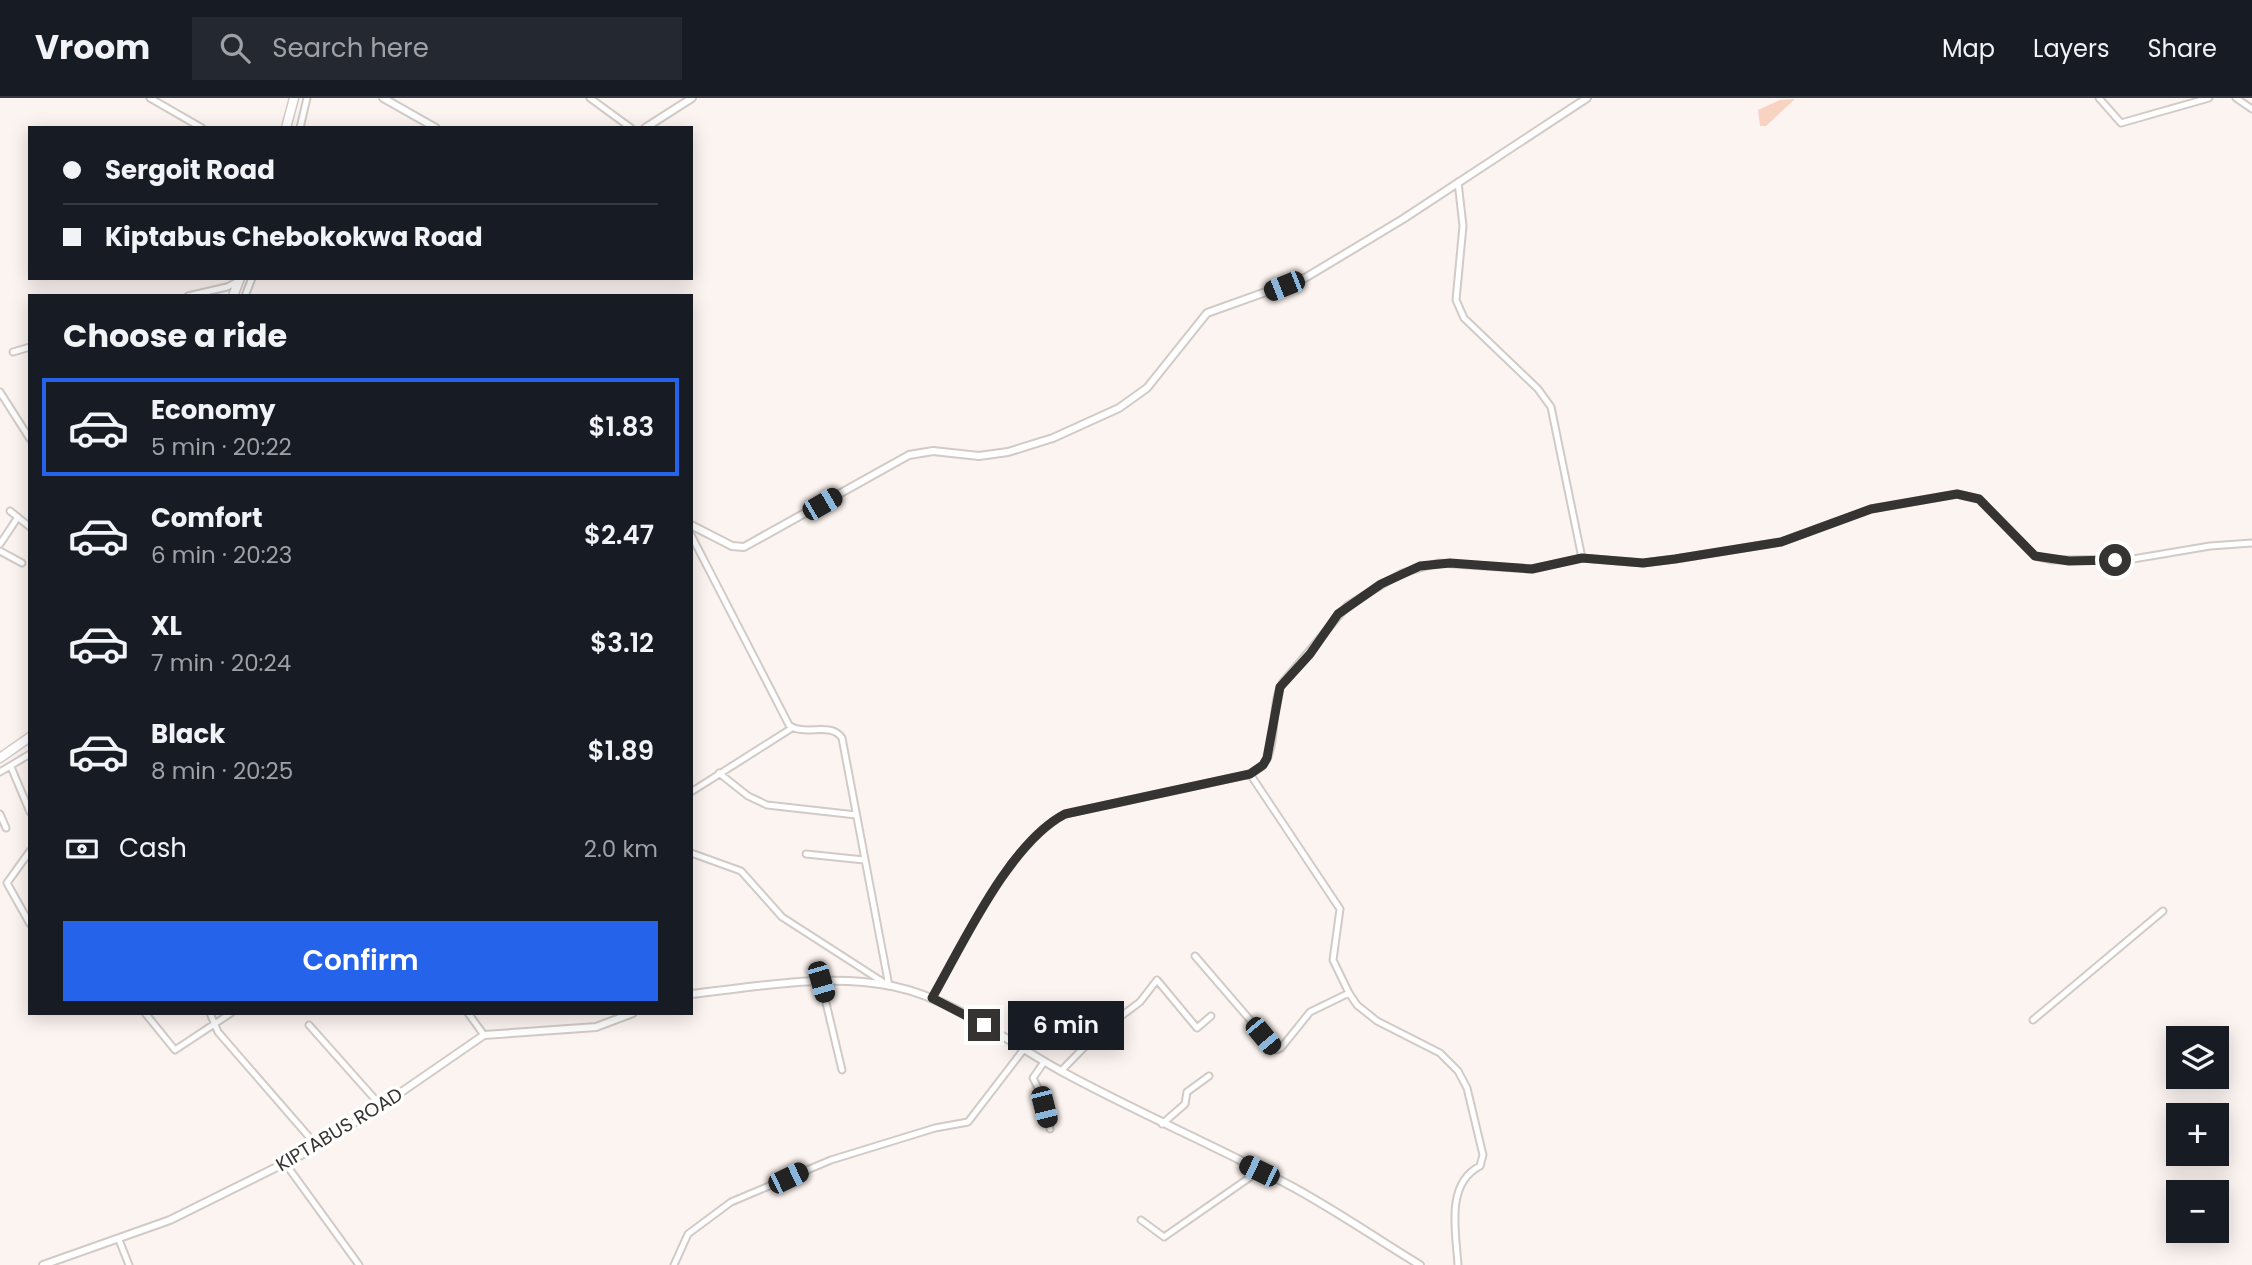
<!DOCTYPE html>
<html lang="en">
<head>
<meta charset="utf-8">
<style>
  :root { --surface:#171b24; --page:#242831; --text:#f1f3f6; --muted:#9ea1a6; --line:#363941; --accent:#2563eb }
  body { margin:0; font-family:Poppins,sans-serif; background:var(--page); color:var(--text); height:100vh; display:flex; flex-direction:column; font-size:26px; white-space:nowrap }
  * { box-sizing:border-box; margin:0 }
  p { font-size:23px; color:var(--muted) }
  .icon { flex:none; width:38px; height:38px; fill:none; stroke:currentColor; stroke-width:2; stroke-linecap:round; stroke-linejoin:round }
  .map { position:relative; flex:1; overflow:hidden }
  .drawer { position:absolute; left:28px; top:196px; width:665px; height:721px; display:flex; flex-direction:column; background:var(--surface); border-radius:0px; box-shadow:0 4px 18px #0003 }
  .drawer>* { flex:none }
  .guide { position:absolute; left:28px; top:28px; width:665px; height:154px; border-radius:0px; box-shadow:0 4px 18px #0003; display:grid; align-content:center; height:154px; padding:0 35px; background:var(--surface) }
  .fabs { position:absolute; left:2166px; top:928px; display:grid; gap:14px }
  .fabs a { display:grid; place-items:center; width:63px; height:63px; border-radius:0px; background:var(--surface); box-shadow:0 4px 18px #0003; font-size:35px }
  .end { position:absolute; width:32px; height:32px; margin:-16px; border:9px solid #363432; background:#fff; box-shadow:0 0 0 4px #fff }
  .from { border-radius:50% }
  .bubble { position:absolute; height:49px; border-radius:0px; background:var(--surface); box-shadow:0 4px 18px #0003; font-size:23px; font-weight:600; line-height:49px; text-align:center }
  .car { position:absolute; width:21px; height:42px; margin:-21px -10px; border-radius:9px; box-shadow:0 0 5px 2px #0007; background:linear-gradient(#222 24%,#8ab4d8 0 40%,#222 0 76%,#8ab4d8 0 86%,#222 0) }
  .guide b { display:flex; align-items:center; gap:24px; height:66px; font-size:26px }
  .guide b+b { border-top:2px solid var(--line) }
  .guide i { width:18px; height:18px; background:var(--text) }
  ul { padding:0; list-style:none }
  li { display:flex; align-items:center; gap:21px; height:98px; margin:0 14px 10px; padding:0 21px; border:4px solid transparent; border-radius:0px }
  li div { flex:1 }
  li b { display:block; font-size:26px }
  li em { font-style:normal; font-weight:600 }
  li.on { border-color:var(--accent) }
  li>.icon { width:63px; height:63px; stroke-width:1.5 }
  h2 { padding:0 35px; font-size:32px; line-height:84px }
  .pay { display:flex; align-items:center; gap:18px; height:77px; padding:0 35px; font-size:26px }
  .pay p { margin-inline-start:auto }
  .primary-button { display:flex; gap:14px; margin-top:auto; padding:14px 35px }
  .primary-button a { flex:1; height:80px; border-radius:0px; background:var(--accent); color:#fff; font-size:28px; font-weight:600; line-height:80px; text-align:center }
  header { display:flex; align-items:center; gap:42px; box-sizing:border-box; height:98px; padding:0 35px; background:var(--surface); border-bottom:2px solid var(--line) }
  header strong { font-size:33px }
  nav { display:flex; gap:38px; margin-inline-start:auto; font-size:24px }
  .search { width:490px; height:63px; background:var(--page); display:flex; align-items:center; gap:18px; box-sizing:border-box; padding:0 24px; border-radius:0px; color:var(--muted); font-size:26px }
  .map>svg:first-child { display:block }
</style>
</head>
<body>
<header>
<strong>Vroom</strong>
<div class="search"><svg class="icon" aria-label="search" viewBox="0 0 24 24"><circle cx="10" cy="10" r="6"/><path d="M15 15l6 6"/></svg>Search here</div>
<nav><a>Map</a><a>Layers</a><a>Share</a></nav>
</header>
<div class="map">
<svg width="2252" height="1167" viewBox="0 0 2252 1167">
  <rect width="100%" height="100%" fill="#fcf4f0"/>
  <path fill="#f9d3c1" d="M1795 1 1766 28H1760L1758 12 1780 2Z"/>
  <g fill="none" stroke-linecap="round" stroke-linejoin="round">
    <g stroke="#d1cac6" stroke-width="9">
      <path id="minor" d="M150 0 202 30
        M590 0 631 30
        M2099 0 2121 25 2209 0
        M2236 0 2252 11
        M300 30 307 0
        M1458 84 1463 128 1456 202 1464 220 1538 291 1551 309 1582 460
        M188 198 227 189 239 183
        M245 198 252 180
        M13 254 30 249
        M0 294 30 341
        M10 413 30 429
        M691 437 789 627C804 639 831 623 842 640L889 888
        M0 446 18 419
        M0 453 22 465
        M11 669 30 714
        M0 674 30 656
        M719 675 748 698 767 707 856 717
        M1250 676 1340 811 1333 862 1349 895 1357 907 1377 923 1440 955 1458 973 1467 990 1483 1057 1480 1068C1445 1086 1456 1134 1458 1167
        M691 694 792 630
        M0 716 6 730
        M30 753 7 785 30 826
        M691 755 741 773 782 819 886 886
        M806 756 864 762
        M1195 858 1276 952 1281 950 1310 914 1349 895
        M821 884 842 972
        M932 900C963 846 1010 745 1065 716L1250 676C1253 673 1260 671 1263 667 1279 649 1269 606 1283 584L1348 507 1402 475 1438 465 1532 471 1582 460 1643 465 1675 461 1781 444 1871 411 1957 396 1979 401 2035 458 2052 462 2133 461 2210 448 2252 445
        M145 915 175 952 231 915
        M210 915 218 934 317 1048
        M468 915 484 937
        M2033 922 2163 813
        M309 927 381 1008
        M1044 964 1033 980 1043 1000 1050 1031
        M1061 973 1097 936 1140 904 1157 882 1197 930 1211 918
        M1162 1026 1185 1006 1187 994 1209 978
        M285 1065 359 1167
        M1141 1122 1164 1139 1259 1073
        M119 1142 129 1167
        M674 1167 688 1136 731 1104 831 1062 935 1030 968 1024 1024 951"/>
    </g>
    <g stroke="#d1cac6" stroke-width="10">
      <path id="tertiary" d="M383 0 436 30
        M645 30 692 0
        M691 427 732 448 744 449 909 357 933 353 979 358 1008 354 1053 340 1119 310 1147 290 1207 215 1305 180 1403 121 1587 0
        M691 896C757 889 826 875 892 888 955 901 1006 943 1061 973 1136 1014 1214 1047 1289 1087 1334 1111 1377 1141 1420 1167
        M43 1167 170 1122 305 1055 384 1006 484 937 596 929 633 915"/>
    </g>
    <g stroke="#d1cac6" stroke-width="11">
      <path id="primary" d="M286 30 294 0
        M233 198 240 180
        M0 660 30 639"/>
    </g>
    <use href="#minor" stroke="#fff" stroke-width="5"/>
    <use href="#tertiary" stroke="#fff" stroke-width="6"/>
    <use href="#primary" stroke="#fff" stroke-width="8"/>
  </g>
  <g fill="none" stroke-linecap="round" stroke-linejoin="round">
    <path stroke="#363432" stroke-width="9" d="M984 927 932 900C963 846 1009 745 1065 716L1250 676 1263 667 1267 660 1280 589 1310 556 1338 516 1381 486 1420 468 1450 465 1532 471 1582 460 1643 465 1675 461 1781 444 1871 411 1957 396 1979 401 2035 458 2069 463 2115 462"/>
  </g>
  <g text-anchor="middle" stroke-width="7" stroke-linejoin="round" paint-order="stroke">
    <g font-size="19" fill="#363432" stroke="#fff">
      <text transform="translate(339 1031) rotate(-31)" y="7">KIPTABUS ROAD</text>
    </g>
  </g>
</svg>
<div class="fabs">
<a><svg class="icon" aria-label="layers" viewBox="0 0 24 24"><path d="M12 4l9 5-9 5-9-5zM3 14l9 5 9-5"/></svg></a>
<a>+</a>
<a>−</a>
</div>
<i class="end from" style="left:2115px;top:462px"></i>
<i class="end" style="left:984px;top:927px"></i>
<div class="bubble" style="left:1008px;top:903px;width:116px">6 min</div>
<i class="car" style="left:1284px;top:188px;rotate:248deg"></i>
<i class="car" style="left:822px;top:406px;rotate:60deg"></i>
<i class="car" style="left:821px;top:884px;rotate:164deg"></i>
<i class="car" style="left:1263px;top:938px;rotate:140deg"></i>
<i class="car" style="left:1044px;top:1009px;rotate:166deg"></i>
<i class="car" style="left:1259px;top:1073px;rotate:296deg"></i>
<i class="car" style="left:788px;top:1080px;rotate:64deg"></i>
<div class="guide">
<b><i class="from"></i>Sergoit Road</b>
<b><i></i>Kiptabus Chebokokwa Road</b>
</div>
<section class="drawer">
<h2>Choose a ride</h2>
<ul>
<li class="on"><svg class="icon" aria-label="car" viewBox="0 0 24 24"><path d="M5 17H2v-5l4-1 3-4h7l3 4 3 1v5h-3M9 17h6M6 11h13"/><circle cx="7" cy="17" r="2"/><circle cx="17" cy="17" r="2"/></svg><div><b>Economy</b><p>5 min · 20:22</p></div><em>$1.83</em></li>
<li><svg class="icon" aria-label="car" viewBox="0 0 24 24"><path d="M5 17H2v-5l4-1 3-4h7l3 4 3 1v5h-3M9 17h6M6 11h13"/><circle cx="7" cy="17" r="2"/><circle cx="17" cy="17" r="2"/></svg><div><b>Comfort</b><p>6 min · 20:23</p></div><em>$2.47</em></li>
<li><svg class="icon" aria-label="car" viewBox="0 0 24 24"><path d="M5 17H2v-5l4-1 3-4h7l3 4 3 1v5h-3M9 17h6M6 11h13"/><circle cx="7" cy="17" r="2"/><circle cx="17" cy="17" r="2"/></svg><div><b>XL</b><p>7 min · 20:24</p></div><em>$3.12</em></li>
<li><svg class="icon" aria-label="car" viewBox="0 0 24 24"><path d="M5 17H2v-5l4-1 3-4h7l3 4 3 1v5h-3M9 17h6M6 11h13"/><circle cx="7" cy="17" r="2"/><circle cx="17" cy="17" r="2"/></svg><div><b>Black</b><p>8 min · 20:25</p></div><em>$1.89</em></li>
</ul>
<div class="pay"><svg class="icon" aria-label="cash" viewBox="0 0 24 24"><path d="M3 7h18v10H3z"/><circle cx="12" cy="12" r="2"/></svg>Cash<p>2.0 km</p></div>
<div class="primary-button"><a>Confirm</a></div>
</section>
</div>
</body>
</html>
